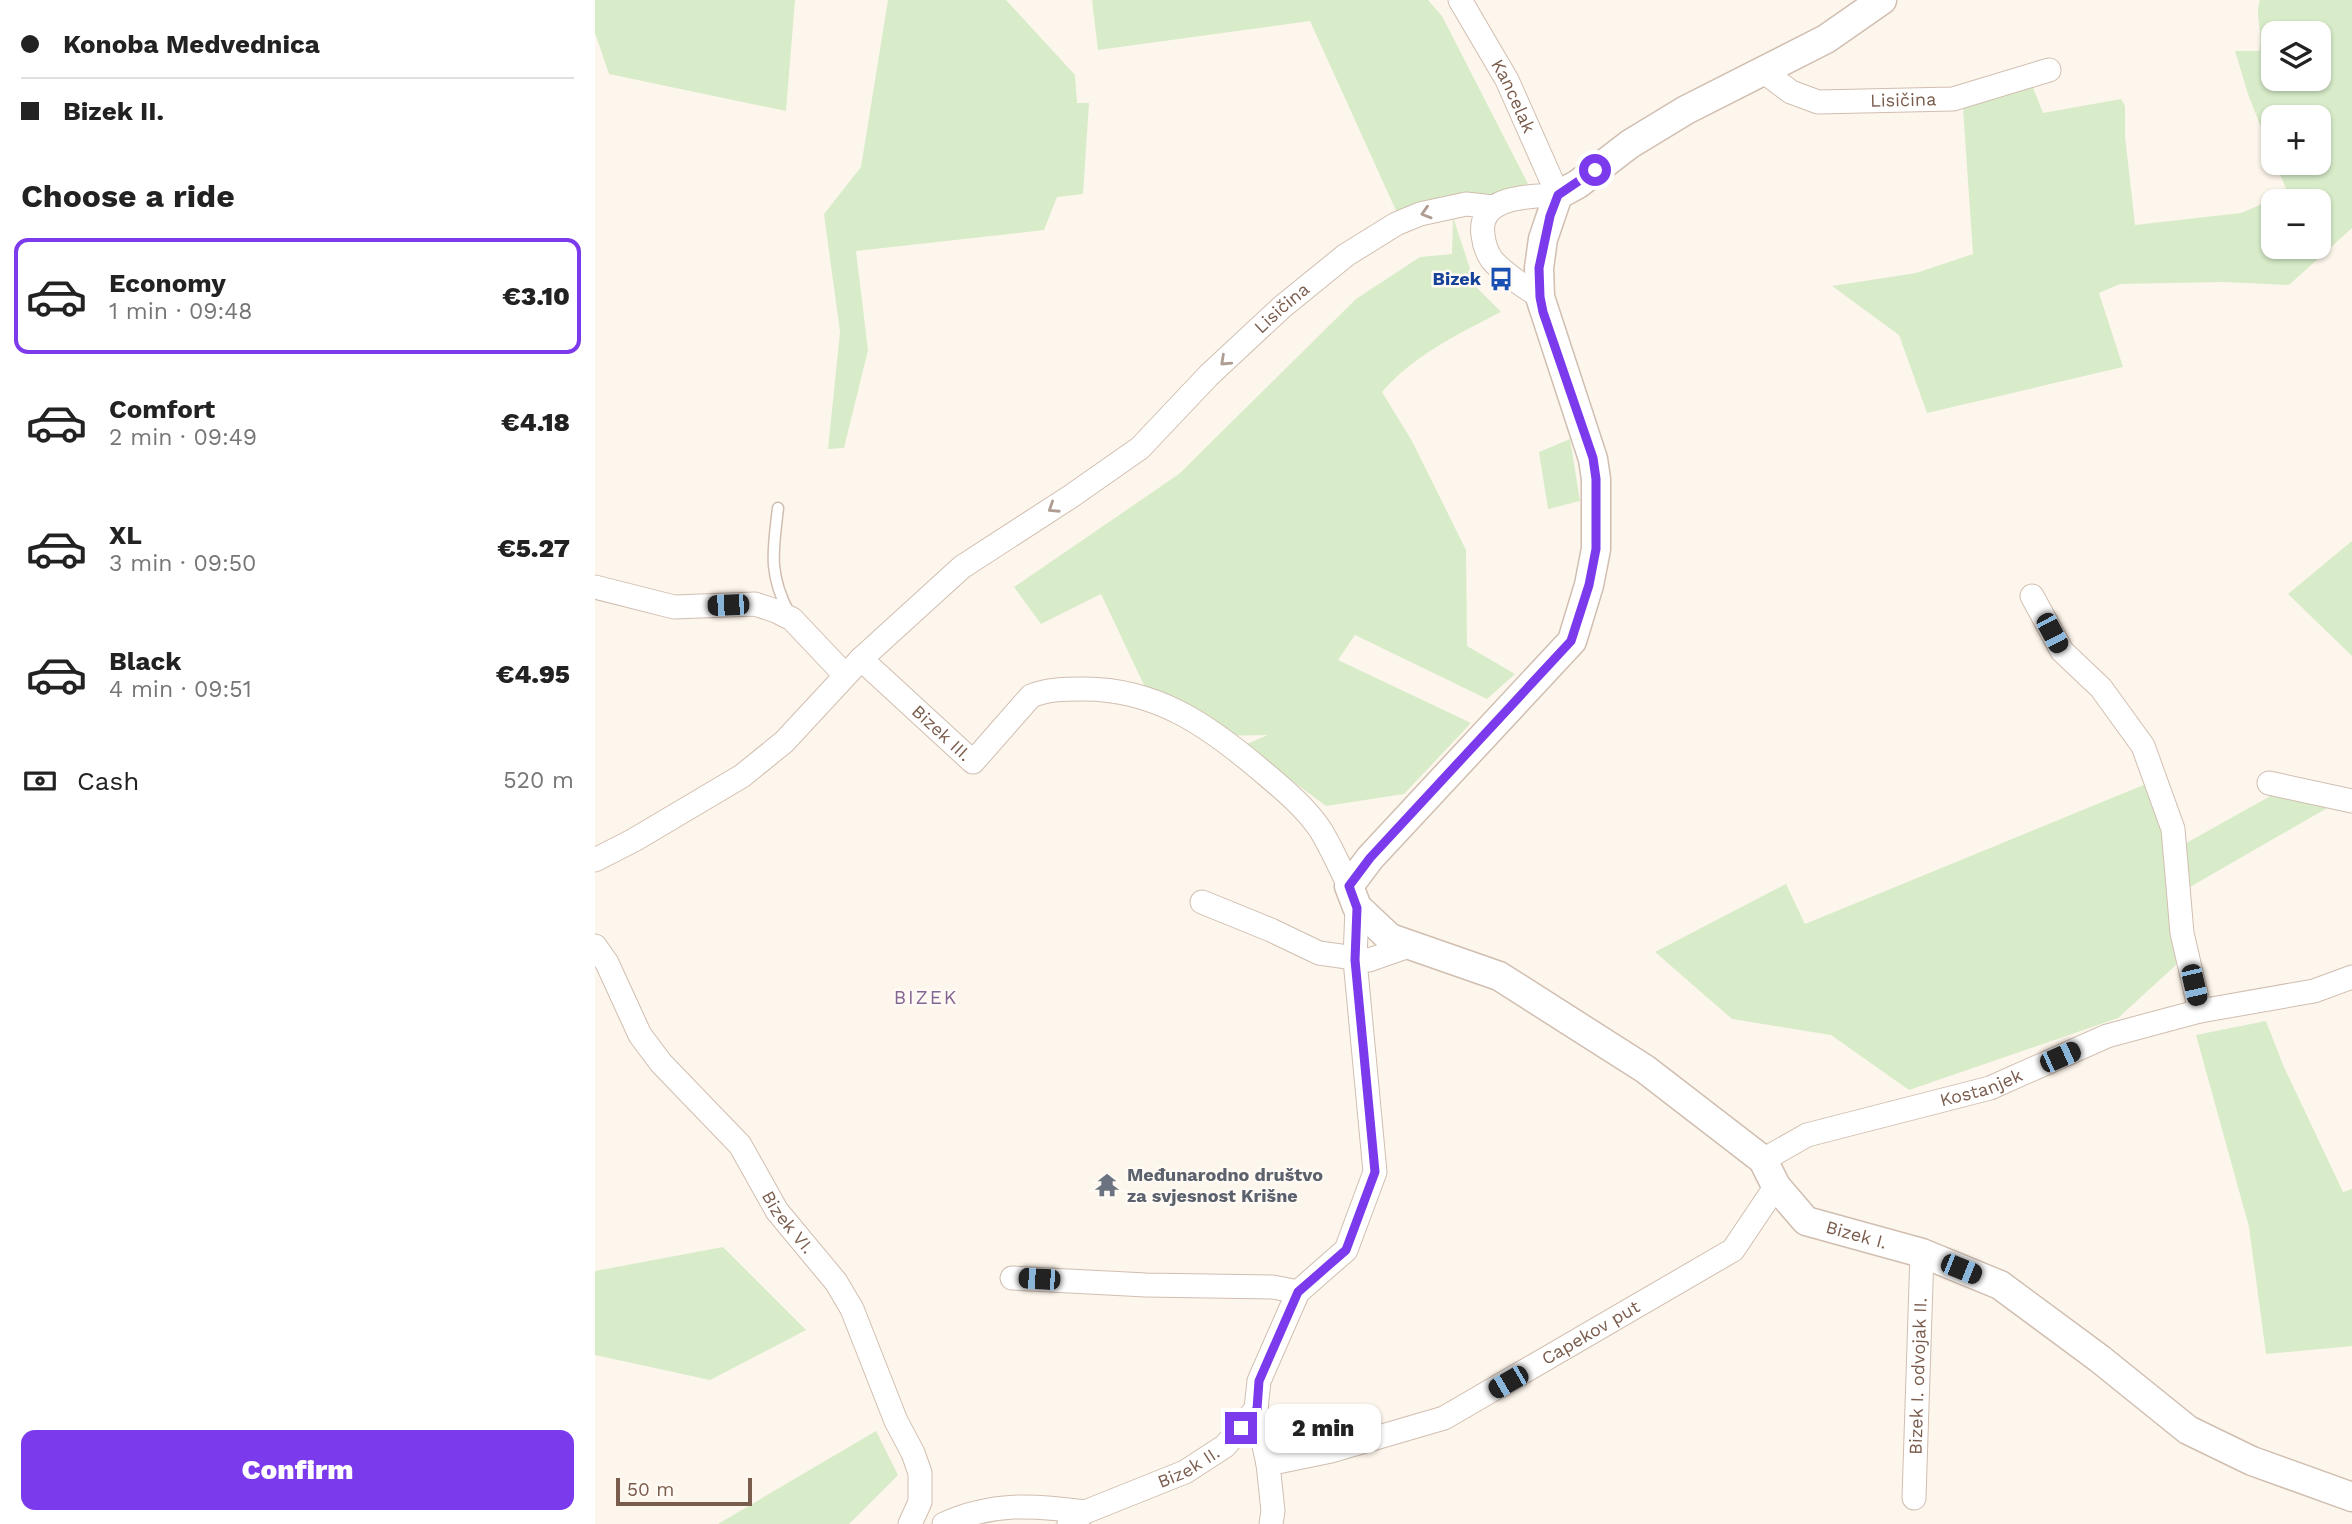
<!DOCTYPE html>
<html lang="en">
<head>
<meta charset="utf-8">
<style>
  :root { --surface:#fff; --page:#f2f2f2; --text:#222; --muted:#767676; --line:#e0e0e0; --accent:#7c3aed }
  body { margin:0; font-family:"Work Sans",sans-serif; background:var(--page); color:var(--text); height:100vh; display:flex; flex-direction:column; font-size:26px; white-space:nowrap }
  * { box-sizing:border-box; margin:0 }
  p { font-size:23px; color:var(--muted) }
  .icon { flex:none; width:38px; height:38px; fill:none; stroke:currentColor; stroke-width:2; stroke-linecap:round; stroke-linejoin:round }
  .map { position:relative; flex:1; overflow:hidden }
  .sheet { display:flex; flex-direction:column; background:var(--surface); width:595px }
  .sheet>* { flex:none }
  .banner { display:grid; align-content:center; height:154px; padding:0 21px; background:var(--surface) }
  .controls { position:absolute; left:1666px; top:21px; display:grid; gap:14px }
  .controls a { display:grid; place-items:center; width:70px; height:70px; border-radius:14px; background:var(--surface); box-shadow:0 2px 5px #0004; font-size:35px }
  .scale { position:absolute; left:21px; bottom:18px; width:136px; box-sizing:border-box; padding-left:7px; border:4px solid #7a5c4d; border-top:0; font-size:19px; line-height:24px; white-space:nowrap; color:#7a5c4d; -webkit-text-stroke:5px #fffaf3; paint-order:stroke }
  .end { position:absolute; width:32px; height:32px; margin:-16px; border:9px solid #7c3aed; background:#fff; box-shadow:0 0 0 4px #fff }
  .from { border-radius:50% }
  .bubble { position:absolute; height:49px; border-radius:14px; background:var(--surface); box-shadow:0 2px 5px #0004; font-size:23px; font-weight:800; line-height:49px; text-align:center }
  .car { position:absolute; width:21px; height:42px; margin:-21px -10px; border-radius:9px; box-shadow:0 0 5px 2px #0007; background:linear-gradient(#222 24%,#8ab4d8 0 40%,#222 0 76%,#8ab4d8 0 86%,#222 0) }
  .banner b { display:flex; align-items:center; gap:24px; height:66px; font-size:26px }
  .banner b+b { border-top:2px solid var(--line) }
  .banner i { width:18px; height:18px; background:var(--text) }
  ul { padding:0; list-style:none }
  li { display:flex; align-items:center; gap:21px; height:116px; margin:0 14px 10px; padding:0 7px; border:4px solid transparent; border-radius:14px }
  li div { flex:1 }
  li b { display:block; font-size:26px }
  li em { font-style:normal; font-weight:800 }
  li.selected { border-color:var(--accent) }
  li>.icon { width:63px; height:63px; stroke-width:1.5 }
  h2 { padding:0 21px; font-size:32px; line-height:84px }
  .pay { display:flex; align-items:center; gap:18px; height:77px; padding:0 21px; font-size:26px }
  .pay p { margin-inline-start:auto }
  .button { display:flex; gap:14px; margin-top:auto; padding:14px 21px }
  .button a { flex:1; height:80px; border-radius:14px; background:var(--accent); color:#fff; font-size:28px; font-weight:800; line-height:80px; text-align:center }
  main { display:flex; flex:1; min-height:0 }
  .map>svg:first-child { display:block }
</style>
</head>
<body>
<main>
<section class="sheet">
<div class="banner">
<b><i class="from"></i>Konoba Medvednica</b>
<b><i></i>Bizek II.</b>
</div>
<h2>Choose a ride</h2>
<ul>
<li class="selected"><svg class="icon" aria-label="car" viewBox="0 0 24 24"><path d="M5 17H2v-5l4-1 3-4h7l3 4 3 1v5h-3M9 17h6M6 11h13"/><circle cx="7" cy="17" r="2"/><circle cx="17" cy="17" r="2"/></svg><div><b>Economy</b><p>1 min · 09:48</p></div><em>€3.10</em></li>
<li><svg class="icon" aria-label="car" viewBox="0 0 24 24"><path d="M5 17H2v-5l4-1 3-4h7l3 4 3 1v5h-3M9 17h6M6 11h13"/><circle cx="7" cy="17" r="2"/><circle cx="17" cy="17" r="2"/></svg><div><b>Comfort</b><p>2 min · 09:49</p></div><em>€4.18</em></li>
<li><svg class="icon" aria-label="car" viewBox="0 0 24 24"><path d="M5 17H2v-5l4-1 3-4h7l3 4 3 1v5h-3M9 17h6M6 11h13"/><circle cx="7" cy="17" r="2"/><circle cx="17" cy="17" r="2"/></svg><div><b>XL</b><p>3 min · 09:50</p></div><em>€5.27</em></li>
<li><svg class="icon" aria-label="car" viewBox="0 0 24 24"><path d="M5 17H2v-5l4-1 3-4h7l3 4 3 1v5h-3M9 17h6M6 11h13"/><circle cx="7" cy="17" r="2"/><circle cx="17" cy="17" r="2"/></svg><div><b>Black</b><p>4 min · 09:51</p></div><em>€4.95</em></li>
</ul>
<div class="pay"><svg class="icon" aria-label="cash" viewBox="0 0 24 24"><path d="M3 7h18v10H3z"/><circle cx="12" cy="12" r="2"/></svg>Cash<p>520 m</p></div>
<div class="button"><a>Confirm</a></div>
</section>
<div class="map">
<svg width="1757" height="1524" viewBox="0 0 1757 1524">
  <rect width="100%" height="100%" fill="#fdf6ec"/>
  <path fill="#d8ecc9" fill-rule="evenodd" d="M0 0H200L191 111 14 74 0 33Z
    M293 0H411L480 75 482 103H494L488 194 462 197 449 230 261 251 273 350 249 448 233 449 245 332 229 214 266 167Z
    M497 0H833L847 16 933 184 808 226 715 21 503 50Z
    M1665 0H1757V228L1694 285 1629 282 1525 284 1504 293 1528 367 1332 413 1304 335 1237 286 1321 273 1378 254 1368 108 1435 80 1448 113 1526 99 1530 106V136L1540 225 1646 213 1693 193 1680 163H1724V117H1678V158L1653 94 1640 51H1664C1669 32 1659 18 1665 0ZM1678 33H1724V79H1678ZM1678 201H1724V247H1678Z
    M858 217 881 287 906 312C863 334 819 355 787 392L817 441 871 550 872 646 920 674 892 699 760 635 743 660 876 723 809 794 731 806 649 745 673 735 619 736 557 702 506 594 446 624 419 587 584 474 761 299 825 257 857 254Z
    M975 439 985 501 953 509 944 452Z
    M1757 541V656L1693 594Z
    M1556 782 1572 837 1581 965 1523 1018 1314 1090 1236 1035 1137 1019 1060 952 1191 884 1210 924Z
    M1679 794 1741 803 1595 887 1586 846Z
    M1671 1021 1688 1065 1748 1192 1757 1189V1346L1671 1354 1654 1227 1601 1035Z
    M128 1247 211 1330 115 1380 0 1355V1271Z
    M281 1431 303 1475 254 1524H123Z"/>
  <g fill="none" stroke-linecap="round" stroke-linejoin="round">
    <g stroke="#d1beb0" stroke-width="13">
      <path id="service" d="M183 508C178 551 173 573 194 613"/>
    </g>
    <g stroke="#d1beb0" stroke-width="25">
      <g id="minor">
        <path id="s1" d="M865 0 912 80 963 195C937 196 882 195 888 235 889 244 892 253 897 260 910 275 929 286 945 297"/>
        <path id="s2" d="M1168 71 1196 92 1223 102 1358 99 1454 70"/>
        <path d="M0 587 79 607 160 604 181 611 197 619 250 675"/>
        <path d="M1437 596 1467 651 1506 688 1548 746 1578 829 1587 933 1605 1011"/>
        <path id="s3" d="M266 659 367 567 475 497 545 448 614 375 687 307 751 255 801 224 825 214 871 204 898 207"/>
        <path d="M1674 783 1757 801"/>
        <path id="s4" d="M0 860 39 840 147 776 189 742 266 659 378 762 436 696C453 689 470 689 489 689 562 689 614 726 668 772 688 789 710 807 725 829 736 847 745 867 754 886"/>
        <path d="M607 902 676 930 724 953 774 960 814 946"/>
        <path id="s5" d="M0 946 12 963 45 1035 66 1063 145 1145 182 1211 241 1282 257 1309 301 1421 318 1453 325 1473V1502L315 1524"/>
        <path id="s6" d="M1168 1160 1212 1135 1395 1088 1512 1036 1605 1011 1719 991 1757 977"/>
        <path d="M417 1278 551 1285 678 1287 703 1292"/>
        <path id="s7" d="M661 1409 673 1464 736 1451 849 1418 1138 1250 1181 1186"/>
        <path d="M673 1464 678 1511 676 1524"/>
        <path id="s8" d="M1319 1498 1327 1253"/>
        <path d="M349 1524C397 1502 440 1505 490 1512"/>
        <path id="s9" d="M474 1524 490 1512 590 1472 630 1446 661 1409 664 1381 703 1292 751 1250 780 1172 760 960 762 907"/>
      </g>
    </g>
    <g stroke="#d1beb0" stroke-width="31">
      <g id="tertiary">
        <path id="s10" d="M1287 0 1231 39 1091 110 1035 144 983 184 963 195 948 239 944 268 945 297 998 459 1001 479V549L994 585 977 641 775 858 754 886 762 907 795 938 904 976 1050 1069 1168 1160 1181 1186 1211 1221 1327 1253 1405 1285 1505 1359 1593 1430 1657 1461 1757 1497"/>
      </g>
    </g>
    <use href="#service" stroke="#fff" stroke-width="10"/>
    <use href="#minor" stroke="#fff" stroke-width="23"/>
    <use href="#tertiary" stroke="#fff" stroke-width="28"/>
  </g>
  <defs><path id="oneway-chevron" d="M-2-3.5L2.5 0L-2 3.5" fill="none" stroke-width="1.6" stroke-linecap="round" stroke-linejoin="round" transform="scale(1.75)"/></defs>
  <g stroke="#af9d94">
    <use href="#oneway-chevron" transform="translate(831 213) rotate(163)"/>
    <use href="#oneway-chevron" transform="translate(630 361) rotate(137)"/>
    <use href="#oneway-chevron" transform="translate(458 508) rotate(147)"/>
  </g>
  <g fill="none" stroke-linecap="round" stroke-linejoin="round">
    <path stroke="#7c3aed" stroke-width="9" d="M646 1428 662 1409 664 1381 703 1292 751 1250 780 1172 760 960 762 908 754 886 775 858 976 641 994 585 1001 549V479L998 458 948 312 945 297 944 268 955 216 963 195 1000 170"/>
  </g>
  <defs>
    <g id="bus-bare" transform="scale(1.89)"><path d="M-5-6H5V4H4V6H2V4H-2V6H-4V4H-5ZM-3.5-4V0h7V-4ZM-3.5 1.2v1.5H-2V1.2ZM2 1.2v1.5H3.5V1.2Z" fill="#1a4fb4" stroke="#fffaf3" stroke-width="2.5" paint-order="stroke"/></g>
    <g id="temple-bare" transform="scale(1.89)"><path d="M0-6L5-2H3V0L6.5 2.5H4V6H1.5V3h-3V6H-4V2.5H-6.5L-3 0V-2H-5Z" fill="#6b7280" stroke="#fffaf3" stroke-width="2.5" paint-order="stroke"/></g>
  </defs>
  <g fill-rule="evenodd">
    <use href="#bus-bare" x="906" y="279"/>
    <use href="#temple-bare" x="512" y="1185"/>
  </g>
  <g text-anchor="middle" stroke-width="5" stroke-linejoin="round" paint-order="stroke">
    <g font-size="18" fill="#7a5c4d" stroke="#fffaf3">
      <text dy="6" stroke="none"><textPath href="#s1" startOffset="110">Kancelak</textPath></text>
      <text dy="6" stroke="none"><textPath href="#s2" startOffset="149">Lisičina</textPath></text>
      <text dy="6" stroke="none"><textPath href="#s3" startOffset="550">Lisičina</textPath></text>
      <text dy="6" stroke="none"><textPath href="#s4" startOffset="446">Bizek III.</textPath></text>
      <text dy="6" stroke="none"><textPath href="#s6" startOffset="231">Kostanjek</textPath></text>
      <text dy="6" stroke="none"><textPath href="#s5" startOffset="340">Bizek VI.</textPath></text>
      <text dy="6" stroke="none"><textPath href="#s10" startOffset="1804">Bizek I.</textPath></text>
      <text dy="6" stroke="none"><textPath href="#s7" startOffset="408">Capekov put</textPath></text>
      <text dy="6" stroke="none"><textPath href="#s8" startOffset="122">Bizek I. odvojak II.</textPath></text>
      <text dy="6" stroke="none"><textPath href="#s9" startOffset="133">Bizek II.</textPath></text>
    </g>
    <g font-size="18" font-weight="bold" fill="#164399" stroke="#fffaf3" text-anchor="end">
      <text x="886" y="285">Bizek</text>
    </g>
    <g font-size="18" font-weight="bold" fill="#5b616d" stroke="#fffaf3" text-anchor="start">
      <text x="532" y="1181">Međunarodno društvo<tspan x="532" dy="21">za svjesnost Krišne</tspan></text>
    </g>
    <g font-size="19" letter-spacing="2" fill="#846695" stroke="#fffaf3">
      <text x="331" y="1004">BIZEK</text>
    </g>
  </g>
</svg>
<div class="controls">
<a><svg class="icon" aria-label="layers" viewBox="0 0 24 24"><path d="M12 4l9 5-9 5-9-5zM3 14l9 5 9-5"/></svg></a>
<a>+</a>
<a>−</a>
</div>
<div class="scale">50 m</div>
<i class="end from" style="left:1000px;top:170px"></i>
<i class="end" style="left:646px;top:1428px"></i>
<div class="bubble" style="left:670px;top:1404px;width:116px">2 min</div>
<i class="car" style="left:133px;top:605px;rotate:268deg"></i>
<i class="car" style="left:1457px;top:633px;rotate:152deg"></i>
<i class="car" style="left:1599px;top:985px;rotate:167deg"></i>
<i class="car" style="left:1465px;top:1057px;rotate:66deg"></i>
<i class="car" style="left:1366px;top:1269px;rotate:112deg"></i>
<i class="car" style="left:444px;top:1279px;rotate:273deg"></i>
<i class="car" style="left:913px;top:1382px;rotate:240deg"></i>
</div>
</main>
</body>
</html>
